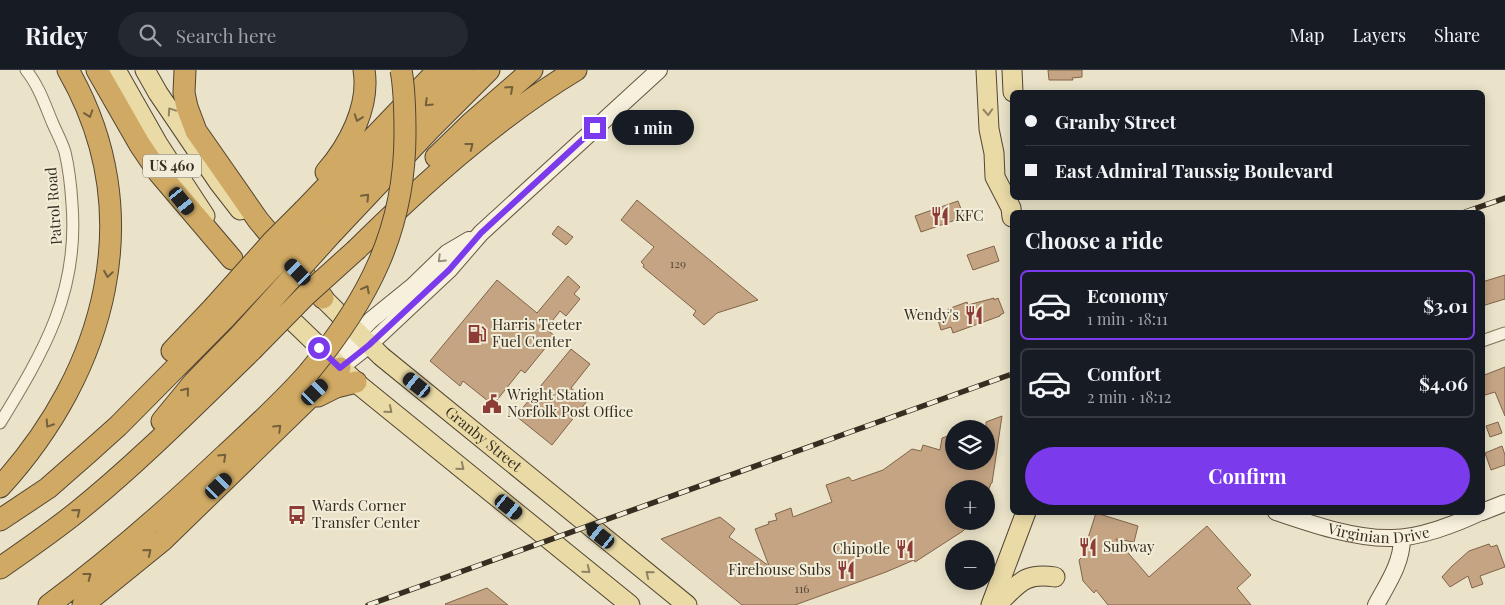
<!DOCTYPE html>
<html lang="en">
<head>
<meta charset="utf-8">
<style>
  :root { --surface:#171b24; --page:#242831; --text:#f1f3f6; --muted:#9ea1a6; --line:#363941; --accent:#7c3aed }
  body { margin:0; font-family:"Playfair Display",serif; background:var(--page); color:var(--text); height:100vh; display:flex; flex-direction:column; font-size:19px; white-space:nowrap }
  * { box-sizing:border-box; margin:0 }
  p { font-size:16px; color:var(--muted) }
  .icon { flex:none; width:28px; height:28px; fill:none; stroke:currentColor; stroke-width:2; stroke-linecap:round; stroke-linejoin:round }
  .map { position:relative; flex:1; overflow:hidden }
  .drawer { position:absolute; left:1010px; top:140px; width:475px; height:305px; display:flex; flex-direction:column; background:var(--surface); border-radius:8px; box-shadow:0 2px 12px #0003 }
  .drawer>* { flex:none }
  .top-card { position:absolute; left:1010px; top:20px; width:475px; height:110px; border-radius:8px; box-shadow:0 2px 12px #0003; display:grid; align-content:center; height:110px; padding:0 15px; background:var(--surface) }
  .controls { position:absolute; left:945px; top:350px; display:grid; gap:10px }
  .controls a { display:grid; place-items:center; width:50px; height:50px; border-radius:50%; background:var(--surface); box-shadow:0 2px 12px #0003; font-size:25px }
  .end { position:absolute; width:22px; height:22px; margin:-11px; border:6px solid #7c3aed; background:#fff; box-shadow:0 0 0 2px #fff }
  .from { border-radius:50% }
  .bubble { position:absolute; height:35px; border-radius:18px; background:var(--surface); box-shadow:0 2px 12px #0003; font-size:16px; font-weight:700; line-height:35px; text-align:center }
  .car { position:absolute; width:15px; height:30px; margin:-15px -8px; border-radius:6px; box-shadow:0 0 4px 1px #0007; background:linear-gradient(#222 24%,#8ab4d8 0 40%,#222 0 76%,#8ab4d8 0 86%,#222 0) }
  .top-card b { display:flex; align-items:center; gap:18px; height:48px; font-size:19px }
  .top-card b+b { border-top:1px solid var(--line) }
  .top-card i { width:12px; height:12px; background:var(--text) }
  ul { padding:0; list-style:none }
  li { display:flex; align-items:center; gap:15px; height:70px; margin:0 10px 8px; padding:0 5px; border:2px solid var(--line); border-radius:8px }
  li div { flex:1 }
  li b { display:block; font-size:19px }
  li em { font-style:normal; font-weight:700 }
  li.on { border-color:var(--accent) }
  li>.icon { width:45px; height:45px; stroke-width:1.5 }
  h2 { padding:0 15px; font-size:22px; line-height:60px }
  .action { display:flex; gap:10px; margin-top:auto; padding:10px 15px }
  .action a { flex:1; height:58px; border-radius:30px; background:var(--accent); color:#fff; font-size:20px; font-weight:700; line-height:58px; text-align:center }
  header { display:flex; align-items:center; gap:30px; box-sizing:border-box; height:70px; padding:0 25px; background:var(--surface); border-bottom:1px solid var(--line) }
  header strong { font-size:24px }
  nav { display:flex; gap:28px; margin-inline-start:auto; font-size:18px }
  .search { width:350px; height:45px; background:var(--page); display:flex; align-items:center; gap:12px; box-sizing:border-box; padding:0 18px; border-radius:28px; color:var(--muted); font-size:19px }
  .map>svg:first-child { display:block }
</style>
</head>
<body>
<header>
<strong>Ridey</strong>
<div class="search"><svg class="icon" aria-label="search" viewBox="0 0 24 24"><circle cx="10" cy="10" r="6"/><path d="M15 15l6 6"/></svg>Search here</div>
<nav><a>Map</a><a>Layers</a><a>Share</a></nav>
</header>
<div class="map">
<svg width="1505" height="535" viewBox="0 0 1505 535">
  <rect width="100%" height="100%" fill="#eae3c9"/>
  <path fill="#c4a483" stroke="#816448" d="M1048 0H1082V7L1072 8 1073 10H1049Z
    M637 130 758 230 717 243 704 255 693 245 696 241 643 197 644 195 641 192 654 177 621 150Z
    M958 131 964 147 921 162 915 146Z
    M558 156 573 167 566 175 552 164Z
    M994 176 999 191 973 200 967 185Z
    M1505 205V229L1482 236V212Z
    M568 206 580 217 574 224 580 229 566 246 560 241 546 259 555 266 525 303 521 300 493 335 463 311 460 316 430 291 497 210 537 243Z
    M994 228V230L998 228 1004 243 1000 245V246L953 263 951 257 941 260 938 250 947 246V244L949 243 948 239 967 232 968 235Z
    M571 279 590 294 571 318 587 331 552 375 516 346Z
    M1505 297V346L1495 322 1482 326V306Z
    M1002 346 992 413H991L989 419H954V451H972L963 461 915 492 914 490 886 502 795 535H742L661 469 720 447 735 459 729 467 769 496 755 459 769 454 768 452 777 450 775 444 791 438 793 447 832 432 826 415 849 407 852 411 883 400 912 379 921 381 923 375 940 380 942 368 954 364V391H986V352Z
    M1498 352 1502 363 1490 367 1486 356Z
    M1502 376 1505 385V395L1491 400 1485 383Z
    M1096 443 1138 456 1134 472 1116 469 1149 507 1207 456 1251 505 1237 518 1251 535H1108L1096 520 1094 523 1083 511 1079 490 1082 487Z
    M1489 474 1491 477 1497 475 1505 497 1480 506 1483 514 1472 518 1468 506 1450 517 1442 507 1451 497 1469 481Z
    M487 518 508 535H446L445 534Z"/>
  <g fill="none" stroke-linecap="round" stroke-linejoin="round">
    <g stroke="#857760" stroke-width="13">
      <path id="street" d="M1482 271 1505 263
        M0 353C44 281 79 222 72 134 71 117 69 99 65 82 62 72 57 63 53 54 45 35 39 16 26 0"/>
    </g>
    <g stroke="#675843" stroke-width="18">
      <g id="secondary">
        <path d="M332 290 371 250 413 216 447 183 469 170"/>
        <path d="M340 298 369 275 449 200 481 163 659 0"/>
        <path id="s1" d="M1276 442C1311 454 1355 469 1392 468 1419 468 1456 454 1481 442"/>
        <path d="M1482 442 1505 433"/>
        <path d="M1376 535C1388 513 1402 493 1402 468"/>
      </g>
    </g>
    <g stroke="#534533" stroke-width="21">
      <g id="primary">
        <path d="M116 0 158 74 205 146"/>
        <path d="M145 0 158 23 219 113 240 140"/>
        <path d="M986 0 989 59 994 83 995 107 1011 138 1012 147"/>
        <path d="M1012 0 1013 22"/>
        <path id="s2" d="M313 218 381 286 687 535"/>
        <path d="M277 236 359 315 630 535"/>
        <path d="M991 535 1026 442"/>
        <path d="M996 535C1018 515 1023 502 1055 507"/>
      </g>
    </g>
    <g stroke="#534533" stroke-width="23">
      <path id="highway" d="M97 0 140 75 159 103 232 189
        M185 0 184 23 187 37 196 61 258 150 323 228
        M436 87 470 54 532 0
        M326 102C349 76 370 36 364 0
        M304 140 438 0
        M316 151 411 50 463 0
        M333 162 430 59 489 0
        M357 179C424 113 495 49 576 0
        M172 281 213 238
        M318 326 336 317 356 312
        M162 351 194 312 241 264
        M0 417C106 301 150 143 68 0
        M0 450 48 418 89 382 118 356 225 248
        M0 498C26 480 52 462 77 442 139 392 195 335 252 280
        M49 535C111 489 169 438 225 385 254 358 283 332 309 302
        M83 535 163 470 340 298"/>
    </g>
    <use href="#street" stroke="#f6f0dc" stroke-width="11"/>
    <use href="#secondary" stroke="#f6f0dc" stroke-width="16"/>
    <use href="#primary" stroke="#e9daa6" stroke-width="19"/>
    <use href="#highway" stroke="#d0aa64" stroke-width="21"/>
    <g stroke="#372e21" stroke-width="5.5">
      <path id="rail" d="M1465 142 1505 128
        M368 535 1012 304"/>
    </g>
    <use href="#rail" stroke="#f2edd8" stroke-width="4" stroke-dasharray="11" stroke-linecap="butt"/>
    <g stroke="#534533" stroke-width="23" stroke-linecap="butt">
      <path id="highway-bridge" d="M213 238 272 172 304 140
        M225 248 316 151
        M241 264 333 162
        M252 280 306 225 357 179
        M309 302C368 230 405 160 405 64 405 43 405 21 401 0"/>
    </g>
    <use href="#highway-bridge" stroke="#d0aa64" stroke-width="21"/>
  </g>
  <defs><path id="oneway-chevron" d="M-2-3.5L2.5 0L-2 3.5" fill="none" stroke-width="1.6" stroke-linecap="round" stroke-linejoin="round" transform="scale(1.25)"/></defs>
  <g stroke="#74603c">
    <use href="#oneway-chevron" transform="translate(510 19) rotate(-42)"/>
    <use href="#oneway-chevron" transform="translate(428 33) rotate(136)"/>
    <use href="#oneway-chevron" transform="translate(89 44) rotate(71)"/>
    <use href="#oneway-chevron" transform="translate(358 48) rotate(109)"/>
    <use href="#oneway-chevron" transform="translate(470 76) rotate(-38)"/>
    <use href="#oneway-chevron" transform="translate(366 127) rotate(-47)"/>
    <use href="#oneway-chevron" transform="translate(108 204) rotate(99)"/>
    <use href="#oneway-chevron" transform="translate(366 219) rotate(-62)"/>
    <use href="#oneway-chevron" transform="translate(186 321) rotate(-51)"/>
    <use href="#oneway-chevron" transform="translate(49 354) rotate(123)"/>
    <use href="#oneway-chevron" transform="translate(278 358) rotate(-44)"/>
    <use href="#oneway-chevron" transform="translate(223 387) rotate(-43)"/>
    <use href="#oneway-chevron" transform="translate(77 442) rotate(-39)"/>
    <use href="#oneway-chevron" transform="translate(148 482) rotate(-40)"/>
    <use href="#oneway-chevron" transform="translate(88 506) rotate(-37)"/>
  </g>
  <g stroke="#908464">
    <use href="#oneway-chevron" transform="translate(171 41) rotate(-124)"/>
    <use href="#oneway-chevron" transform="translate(988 42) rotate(87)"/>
    <use href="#oneway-chevron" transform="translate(389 340) rotate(40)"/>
    <use href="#oneway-chevron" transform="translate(461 397) rotate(39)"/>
    <use href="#oneway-chevron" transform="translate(587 500) rotate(39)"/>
    <use href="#oneway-chevron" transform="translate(649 504) rotate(-141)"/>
  </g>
  <use stroke="#968f7e" href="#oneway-chevron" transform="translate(441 189) rotate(136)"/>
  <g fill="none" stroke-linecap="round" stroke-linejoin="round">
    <path stroke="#7c3aed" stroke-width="6" d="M319 278 340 298 369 275 449 200 481 163 595 58"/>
  </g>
  <defs>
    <g id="restaurant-bare" transform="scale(1.5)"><path d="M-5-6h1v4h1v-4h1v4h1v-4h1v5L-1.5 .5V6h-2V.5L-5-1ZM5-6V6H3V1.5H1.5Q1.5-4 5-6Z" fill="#8e3d36" stroke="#f2edd8" stroke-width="2.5" paint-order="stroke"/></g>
    <g id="fuel-bare" transform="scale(1.5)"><path d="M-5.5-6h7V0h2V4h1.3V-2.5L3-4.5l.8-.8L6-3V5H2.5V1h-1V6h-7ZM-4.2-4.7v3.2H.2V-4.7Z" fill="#8e3d36" stroke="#f2edd8" stroke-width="2.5" paint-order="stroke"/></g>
    <g id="civic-bare" transform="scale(1.5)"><path d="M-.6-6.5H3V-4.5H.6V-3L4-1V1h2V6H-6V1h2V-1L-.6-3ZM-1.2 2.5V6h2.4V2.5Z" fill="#8e3d36" stroke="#f2edd8" stroke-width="2.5" paint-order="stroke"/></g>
    <g id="bus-bare" transform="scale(1.5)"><path d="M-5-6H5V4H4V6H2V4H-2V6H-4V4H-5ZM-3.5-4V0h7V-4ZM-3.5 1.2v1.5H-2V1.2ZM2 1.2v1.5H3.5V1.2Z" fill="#8e3d36" stroke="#f2edd8" stroke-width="2.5" paint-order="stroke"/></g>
  </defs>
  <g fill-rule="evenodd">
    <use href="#restaurant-bare" x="940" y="146"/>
    <use href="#restaurant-bare" x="974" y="245"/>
    <use href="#fuel-bare" x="477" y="264"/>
    <use href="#civic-bare" x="492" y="334"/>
    <use href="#bus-bare" x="297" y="445"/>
    <use href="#restaurant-bare" x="1088" y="477"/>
    <use href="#restaurant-bare" x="905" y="479"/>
    <use href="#restaurant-bare" x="846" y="500"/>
  </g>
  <g text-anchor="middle" stroke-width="4" stroke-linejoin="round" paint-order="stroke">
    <g font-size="12" fill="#5a4c3a">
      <text x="678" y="198">129</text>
      <text x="802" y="523">116</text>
    </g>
    <rect fill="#f2edd8" stroke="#6f6758" stroke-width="1" x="143" y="84.5" width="58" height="23" rx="4"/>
    <g font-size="14" font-weight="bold" fill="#372e21">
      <text x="172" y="101">US 460</text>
    </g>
    <g font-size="15" fill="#372e21" stroke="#f2edd8">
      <text transform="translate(54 136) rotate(-94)" y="5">Patrol Road</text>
      <text dy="5" stroke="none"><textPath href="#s2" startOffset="228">Granby Street</textPath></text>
      <text dy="5" stroke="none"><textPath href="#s1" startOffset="106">Virginian Drive</textPath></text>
    </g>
    <g font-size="15" fill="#372e21" stroke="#f2edd8" text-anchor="start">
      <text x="955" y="151">KFC</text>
      <text x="959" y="250" text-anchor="end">Wendy's</text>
      <text x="492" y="260">Harris Teeter<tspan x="492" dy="17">Fuel Center</tspan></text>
      <text x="507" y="330">Wright Station<tspan x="507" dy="17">Norfolk Post Office</tspan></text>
      <text x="312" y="441">Wards Corner<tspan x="312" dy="17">Transfer Center</tspan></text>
      <text x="1103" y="482">Subway</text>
      <text x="890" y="484" text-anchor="end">Chipotle</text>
      <text x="831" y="505" text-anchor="end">Firehouse Subs</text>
    </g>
  </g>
</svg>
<div class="controls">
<a><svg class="icon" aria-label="layers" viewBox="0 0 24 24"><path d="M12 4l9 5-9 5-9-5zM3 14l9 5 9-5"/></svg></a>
<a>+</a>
<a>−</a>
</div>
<i class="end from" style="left:319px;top:278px"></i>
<i class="end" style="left:595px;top:58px"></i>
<div class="bubble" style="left:612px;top:40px;width:82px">1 min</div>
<i class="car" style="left:182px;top:131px;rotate:141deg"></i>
<i class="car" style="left:298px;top:202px;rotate:316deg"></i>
<i class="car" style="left:417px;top:315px;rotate:309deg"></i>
<i class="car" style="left:315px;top:322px;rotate:46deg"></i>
<i class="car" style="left:219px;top:416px;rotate:46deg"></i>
<i class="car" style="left:509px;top:437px;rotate:129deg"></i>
<i class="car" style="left:601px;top:466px;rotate:309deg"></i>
<div class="top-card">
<b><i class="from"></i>Granby Street</b>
<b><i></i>East Admiral Taussig Boulevard</b>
</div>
<section class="drawer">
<h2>Choose a ride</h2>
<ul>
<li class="on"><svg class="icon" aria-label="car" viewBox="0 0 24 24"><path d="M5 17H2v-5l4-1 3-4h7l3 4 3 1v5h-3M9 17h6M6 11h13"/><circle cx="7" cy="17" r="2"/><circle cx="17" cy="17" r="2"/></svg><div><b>Economy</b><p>1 min · 18:11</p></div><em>$3.01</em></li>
<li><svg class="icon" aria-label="car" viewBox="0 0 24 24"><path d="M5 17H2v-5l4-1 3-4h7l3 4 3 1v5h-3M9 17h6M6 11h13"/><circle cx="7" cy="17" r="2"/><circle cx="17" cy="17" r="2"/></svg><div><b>Comfort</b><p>2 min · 18:12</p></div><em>$4.06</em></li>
</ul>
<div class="action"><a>Confirm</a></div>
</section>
</div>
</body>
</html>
